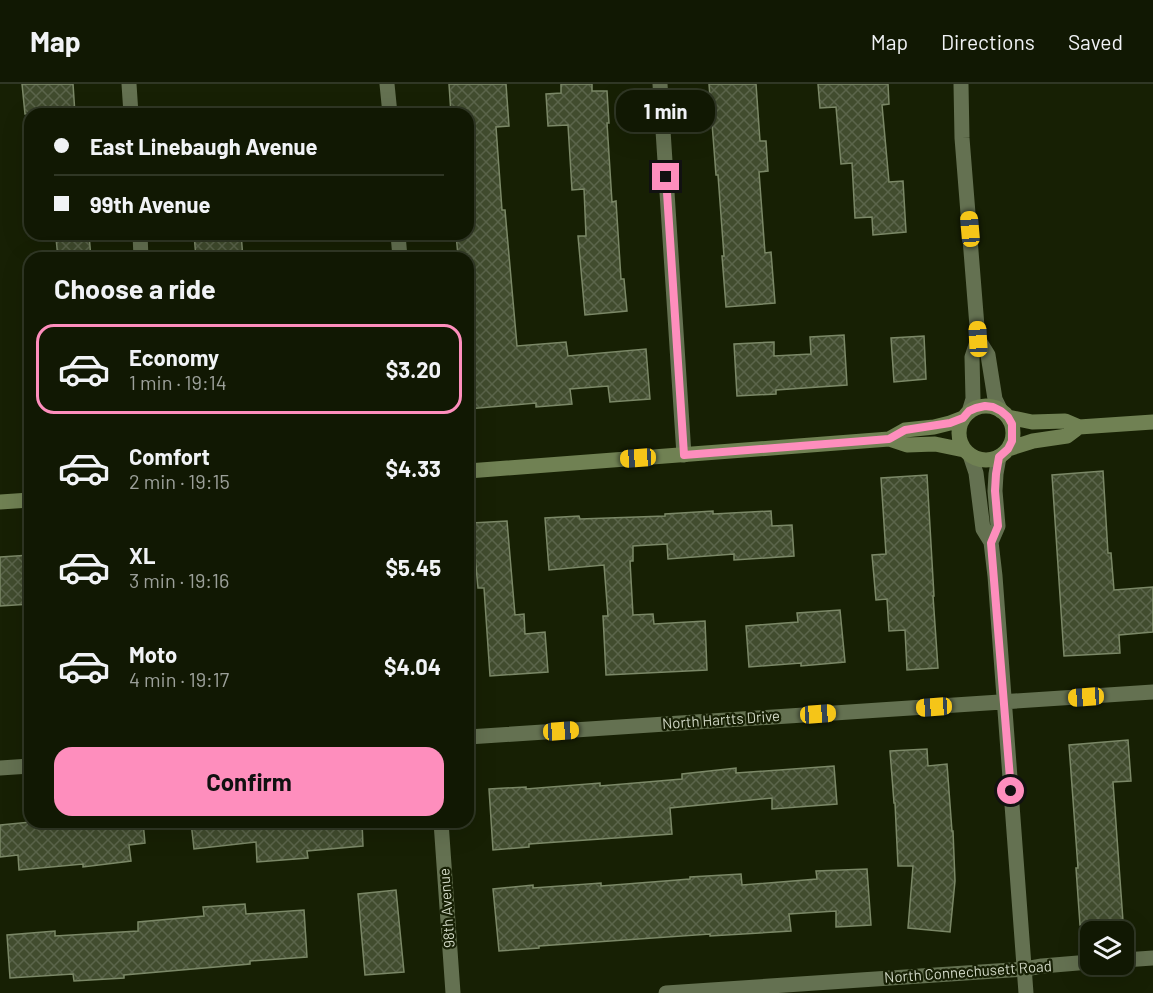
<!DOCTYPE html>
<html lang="en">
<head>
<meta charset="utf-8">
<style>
  :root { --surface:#111803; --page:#1a210d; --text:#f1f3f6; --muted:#9ca09a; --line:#303725; --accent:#fe8ebd }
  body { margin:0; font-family:Barlow,sans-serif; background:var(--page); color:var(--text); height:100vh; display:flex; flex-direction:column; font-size:22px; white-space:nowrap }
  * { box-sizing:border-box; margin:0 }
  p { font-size:20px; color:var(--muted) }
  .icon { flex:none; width:33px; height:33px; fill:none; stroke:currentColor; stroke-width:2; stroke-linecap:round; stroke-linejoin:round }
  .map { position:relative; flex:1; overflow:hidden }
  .sheet { position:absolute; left:24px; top:168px; width:450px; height:576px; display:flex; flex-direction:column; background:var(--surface); border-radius:18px; box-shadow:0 6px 24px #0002,0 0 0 2px var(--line) }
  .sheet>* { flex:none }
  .top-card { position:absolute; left:24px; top:24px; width:450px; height:132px; border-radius:18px; box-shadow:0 6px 24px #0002,0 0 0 2px var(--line); display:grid; align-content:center; height:132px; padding:0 30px; background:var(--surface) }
  .buttons { position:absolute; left:1080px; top:837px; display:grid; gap:12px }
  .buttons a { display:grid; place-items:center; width:54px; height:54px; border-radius:12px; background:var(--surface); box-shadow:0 6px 24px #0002,0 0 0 2px var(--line); font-size:30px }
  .end { position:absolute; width:27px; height:27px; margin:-14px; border:8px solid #fe8ebd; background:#111; box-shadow:0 0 0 3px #111 }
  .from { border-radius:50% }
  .bubble { position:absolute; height:42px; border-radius:18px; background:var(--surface); box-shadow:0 6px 24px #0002,0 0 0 2px var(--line); font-size:20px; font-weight:700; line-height:42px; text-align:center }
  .car { position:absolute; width:18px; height:36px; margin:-18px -9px; border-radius:8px; box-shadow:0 0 4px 2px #0007; background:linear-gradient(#f5c518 24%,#345 0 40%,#f5c518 0 76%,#345 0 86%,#f5c518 0) }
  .top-card b { display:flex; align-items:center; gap:21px; height:57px; font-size:22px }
  .top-card b+b { border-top:2px solid var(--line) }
  .top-card i { width:15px; height:15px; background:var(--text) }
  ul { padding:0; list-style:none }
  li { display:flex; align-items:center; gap:18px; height:90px; margin:0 12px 9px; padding:0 18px; border:3px solid transparent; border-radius:18px }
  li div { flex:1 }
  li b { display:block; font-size:22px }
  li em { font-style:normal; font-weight:700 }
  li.active { border-color:var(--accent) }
  li>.icon { width:54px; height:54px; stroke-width:1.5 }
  h2 { padding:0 30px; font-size:27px; line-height:72px }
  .button { display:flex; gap:12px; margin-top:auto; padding:12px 30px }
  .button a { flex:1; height:69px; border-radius:18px; background:var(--accent); color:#111; font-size:24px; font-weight:700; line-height:69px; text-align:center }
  header { display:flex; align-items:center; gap:36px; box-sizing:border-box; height:84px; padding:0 30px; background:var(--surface); border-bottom:2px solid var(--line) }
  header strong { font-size:28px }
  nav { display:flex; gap:33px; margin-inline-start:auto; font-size:21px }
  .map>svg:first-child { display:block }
</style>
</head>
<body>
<header>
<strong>Map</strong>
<nav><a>Map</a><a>Directions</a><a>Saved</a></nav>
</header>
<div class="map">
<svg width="1153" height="909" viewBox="0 0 1153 909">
  <defs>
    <pattern id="building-cross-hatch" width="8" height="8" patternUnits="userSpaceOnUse" patternTransform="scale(1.5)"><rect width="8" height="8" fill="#414c2e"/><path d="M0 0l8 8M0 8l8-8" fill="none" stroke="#5b654b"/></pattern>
  </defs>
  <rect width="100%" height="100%" fill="#172004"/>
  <path fill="url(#building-cross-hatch)" stroke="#7b8867" stroke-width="1.5" d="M22 0H73L75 30H25Z
    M449 0H506L509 42 496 43 502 126H505L517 262 566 258 568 272 646 265 650 315 610 318 608 302 570 305 572 320 536 323V319L468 325V171L458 172 456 150H468V30H451Z
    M561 0H592V7H607L609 39H607L612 118 616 117 621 195H624L627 227 585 231 578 152H586L584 105 572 106 568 41 548 42 546 10 561 9Z
    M709 0H756L760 57H766L768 87 759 88 765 169 771 168 775 219 726 223 722 172H724L718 91H716Z
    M818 0H888L889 20 882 21 889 98 903 97 906 148 873 151 872 133 855 134 852 79 841 80 836 23 820 24Z
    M194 150H241L243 174H196Z
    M89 151 91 174H58L56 154Z
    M844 251 847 301 776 306V310L737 312 734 260 774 258V272L811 270 810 253Z
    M924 252 926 295 894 298 891 254Z
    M1103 387 1108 469H1111L1114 506 1153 503V548L1119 551 1120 569 1064 572 1052 391Z
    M927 391 934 512H933L938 584 907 586 905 546 889 547 887 515 876 516 872 471 886 470 881 394Z
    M713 427V430L771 427 772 442 792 441 794 472 734 476V470L668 475 667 460 633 462V477H630L633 531 653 530 654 540 705 537 707 586 606 591 603 532H608L604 481 549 486 545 434 579 432 580 435 665 432V430Z
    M507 437 515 531 524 530 525 550 545 548 548 588 490 592 484 504H478L472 439Z
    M30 471V520L0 522V473Z
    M840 526 845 578 801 582V579L749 583 746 542 798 538 797 529Z
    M1128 656 1131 697 1113 698 1123 837 1080 841 1076 784H1078L1069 661Z
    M927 665 928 682 947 680 952 747H953L955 797 950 848 908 844 913 782H898L895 719H894L890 667Z
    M834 682 837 720 772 725V714L670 724 672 750 529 760V763L493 766 489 705 526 703V705L600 699V702L682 695V690L736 684V689Z
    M31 738H143L145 759 129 761 131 777 83 783V780L19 786 18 771 0 773V741Z
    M191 738H362L363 762 307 767 308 774 257 778 256 758 194 765Z
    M867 785 871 841 836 843V827L789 830 791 847 710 852V850L539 862V864L499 867 493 805 533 801V804L601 799V802L690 795V793L741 790 742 801 817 795 816 787Z
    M396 806 404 888 365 891 358 810Z
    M245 820 246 830 304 826 307 873 250 877V880L124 891V894L74 897 73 890 10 894 7 851 55 847V852L138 847V838L204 832 203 823Z"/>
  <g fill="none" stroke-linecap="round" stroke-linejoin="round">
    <path stroke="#647151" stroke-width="15" d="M129 0 131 30
      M387 0 390 30
      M660 0 684 371
      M961 0 962 54 978 255 972 273 973 315 969 328
      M140 150 141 174
      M398 150 400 174
      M978 255 988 271 995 315 1001 327
      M970 371 976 389 983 445 991 458 995 492 1026 909
      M991 458 998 442 995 407 996 390 999 373
      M468 653 1153 608
      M0 684 30 682
      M441 738 453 909
      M1124 876 1153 874
      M666 909 1025 885 1042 882 1090 878"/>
    <path stroke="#708153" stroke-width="15" d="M959 349a27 27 0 1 1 54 0a27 27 0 1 1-54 0Z
      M1008 333 1032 338 1065 337 1079 343 1153 338
      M889 355 905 346 934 343 950 339 963 334
      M1008 365 1033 357 1067 352 1079 343
      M468 387 889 355 907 361 935 360 964 366
      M0 418 30 416"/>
  </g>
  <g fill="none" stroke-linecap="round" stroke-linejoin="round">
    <path stroke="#fe8ebd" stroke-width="8" d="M666 93 684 371 889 355 905 346 950 339 963 334 969 327 976 324 985 322 993 323 1001 327 1008 333 1012 340V357L1008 365 999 373 996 390 995 407 998 442 991 459 1011 707"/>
  </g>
  <g text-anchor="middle" stroke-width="4.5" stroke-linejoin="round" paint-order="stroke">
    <g font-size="15" fill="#d0d7c5" stroke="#172004">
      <text transform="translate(721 636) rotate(-4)" y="5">North Hartts Drive</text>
      <text transform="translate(447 824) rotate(-94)" y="5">98th Avenue</text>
      <text transform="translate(968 888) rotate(-4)" y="5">North Connechusett Road</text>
    </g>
  </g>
</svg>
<div class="buttons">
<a><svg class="icon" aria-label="layers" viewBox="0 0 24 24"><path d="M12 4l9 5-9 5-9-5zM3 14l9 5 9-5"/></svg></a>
</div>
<i class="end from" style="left:1011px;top:707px"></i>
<i class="end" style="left:666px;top:93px"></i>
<div class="bubble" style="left:616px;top:6px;width:99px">1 min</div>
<i class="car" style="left:970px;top:145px;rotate:355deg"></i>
<i class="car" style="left:978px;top:255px;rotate:357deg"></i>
<i class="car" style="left:638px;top:374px;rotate:266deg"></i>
<i class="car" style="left:1086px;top:613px;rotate:266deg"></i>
<i class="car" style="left:934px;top:623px;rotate:266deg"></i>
<i class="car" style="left:818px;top:630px;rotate:86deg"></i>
<i class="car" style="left:561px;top:647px;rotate:86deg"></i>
<div class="top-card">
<b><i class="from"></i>East Linebaugh Avenue</b>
<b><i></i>99th Avenue</b>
</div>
<section class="sheet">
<h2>Choose a ride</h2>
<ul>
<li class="active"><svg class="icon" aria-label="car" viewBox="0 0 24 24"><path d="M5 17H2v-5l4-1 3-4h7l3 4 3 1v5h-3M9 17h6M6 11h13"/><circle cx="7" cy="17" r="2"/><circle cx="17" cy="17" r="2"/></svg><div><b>Economy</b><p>1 min · 19:14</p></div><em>$3.20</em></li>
<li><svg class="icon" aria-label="car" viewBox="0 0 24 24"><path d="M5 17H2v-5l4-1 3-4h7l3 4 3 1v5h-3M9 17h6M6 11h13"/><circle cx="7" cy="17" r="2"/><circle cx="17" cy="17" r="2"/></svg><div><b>Comfort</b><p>2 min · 19:15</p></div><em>$4.33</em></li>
<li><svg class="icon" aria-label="car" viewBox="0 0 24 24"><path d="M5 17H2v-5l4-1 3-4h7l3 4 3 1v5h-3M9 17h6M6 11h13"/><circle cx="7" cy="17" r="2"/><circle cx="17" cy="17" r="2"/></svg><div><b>XL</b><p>3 min · 19:16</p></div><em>$5.45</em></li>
<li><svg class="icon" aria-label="car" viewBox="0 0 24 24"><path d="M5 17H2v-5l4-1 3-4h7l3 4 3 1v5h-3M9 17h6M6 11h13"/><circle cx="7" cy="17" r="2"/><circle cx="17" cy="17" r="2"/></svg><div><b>Moto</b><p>4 min · 19:17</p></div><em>$4.04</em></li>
</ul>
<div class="button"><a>Confirm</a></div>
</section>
</div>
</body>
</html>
